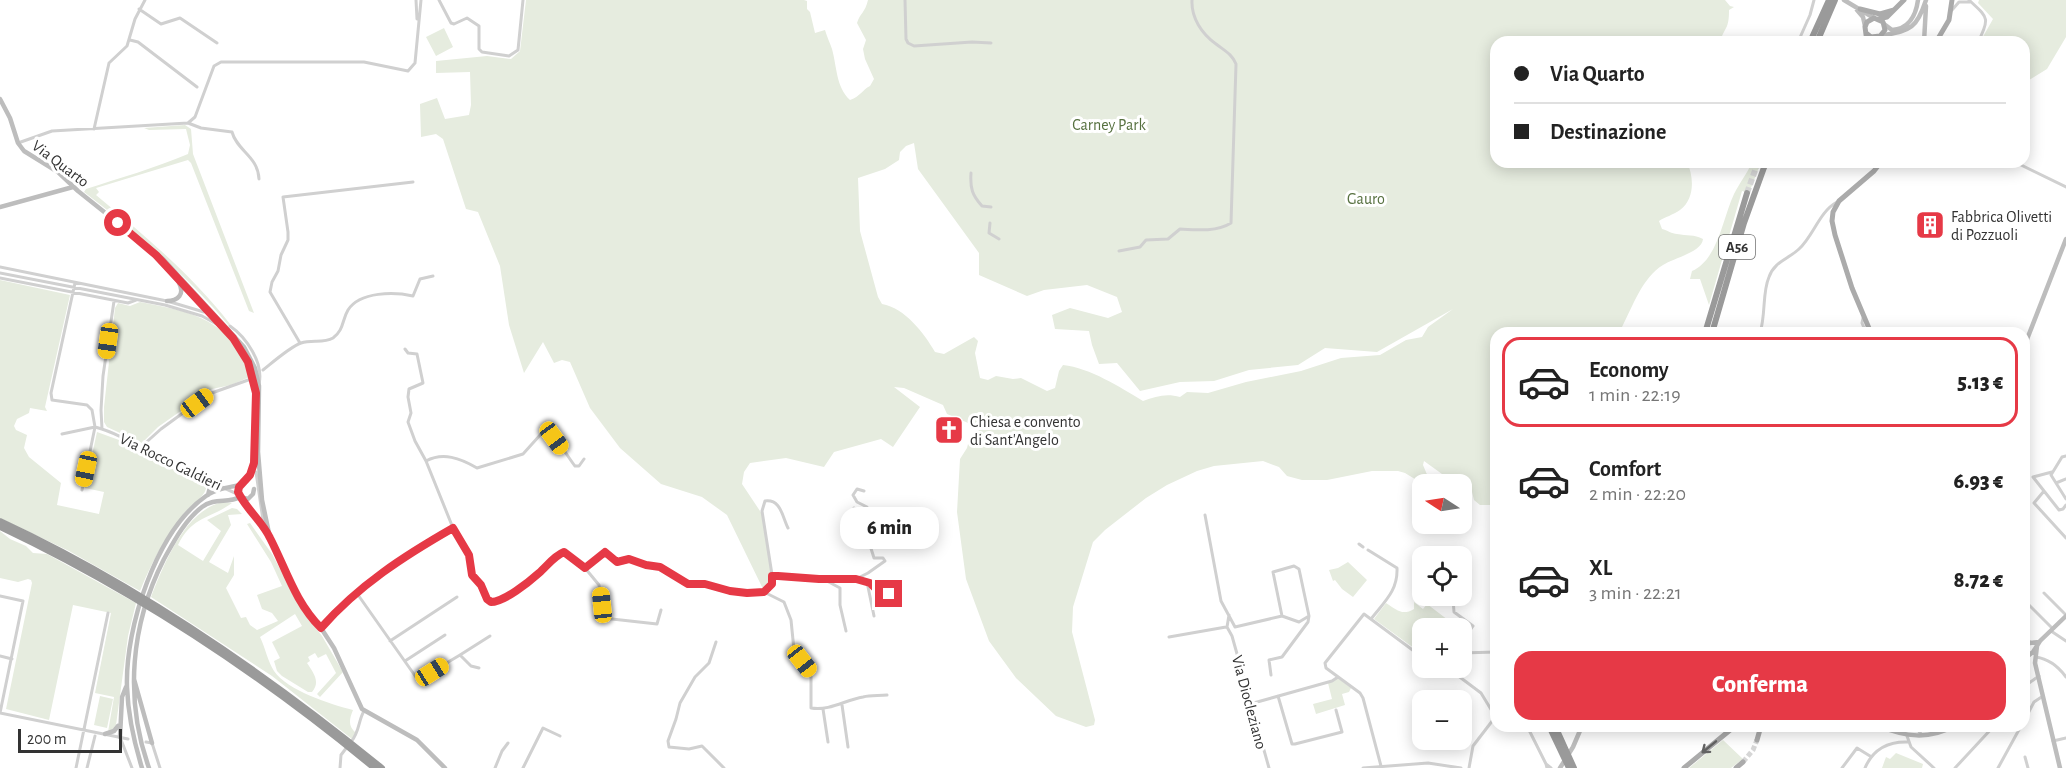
<!DOCTYPE html>
<html lang="it">
<head>
<meta charset="utf-8">
<style>
  :root { --surface:#fff; --page:#f2f2f2; --text:#222; --muted:#767676; --line:#e0e0e0; --accent:#e63946 }
  body { margin:0; font-family:"Alegreya Sans",sans-serif; background:var(--page); color:var(--text); height:100vh; display:flex; flex-direction:column; font-size:22px; white-space:nowrap }
  * { box-sizing:border-box; margin:0 }
  p { font-size:20px; color:var(--muted) }
  .icon { flex:none; width:33px; height:33px; fill:none; stroke:currentColor; stroke-width:2; stroke-linecap:round; stroke-linejoin:round }
  .map { position:relative; flex:1; overflow:hidden }
  .panel { position:absolute; left:1490px; top:327px; width:540px; height:405px; display:flex; flex-direction:column; background:var(--surface); border-radius:18px; box-shadow:0 3px 15px #0003 }
  .panel>* { flex:none }
  .hud { position:absolute; left:1490px; top:36px; width:540px; height:132px; border-radius:18px; box-shadow:0 3px 15px #0003; display:grid; align-content:center; height:132px; padding:0 24px; background:var(--surface) }
  .needle { width:39px; rotate:282deg }
  .controls { position:absolute; left:1412px; top:474px; display:grid; gap:12px }
  .controls a { display:grid; place-items:center; width:60px; height:60px; border-radius:12px; background:var(--surface); box-shadow:0 3px 15px #0003; font-size:30px }
  .scale { position:absolute; left:18px; bottom:15px; width:104px; box-sizing:border-box; padding-left:6px; border:3px solid #333; border-top:0; font-size:16px; line-height:21px; white-space:nowrap; color:#333; -webkit-text-stroke:4px #fff; paint-order:stroke }
  .end { position:absolute; width:27px; height:27px; margin:-14px; border:8px solid #e63946; background:#fff; box-shadow:0 0 0 3px #fff }
  .from { border-radius:50% }
  .bubble { position:absolute; height:42px; border-radius:18px; background:var(--surface); box-shadow:0 3px 15px #0003; font-size:20px; font-weight:800; line-height:42px; text-align:center }
  .car { position:absolute; width:18px; height:36px; margin:-18px -9px; border-radius:8px; box-shadow:0 0 4px 2px #0007; background:linear-gradient(#f5c518 24%,#345 0 40%,#f5c518 0 76%,#345 0 86%,#f5c518 0) }
  .hud b { display:flex; align-items:center; gap:21px; height:57px; font-size:22px }
  .hud b+b { border-top:2px solid var(--line) }
  .hud i { width:15px; height:15px; background:var(--text) }
  ul { padding:10px 0 0; list-style:none }
  li { display:flex; align-items:center; gap:18px; height:90px; margin:0 12px 9px; padding:0 12px; border:3px solid transparent; border-radius:18px }
  li div { flex:1 }
  li b { display:block; font-size:22px }
  li em { font-style:normal; font-weight:800 }
  li.on { border-color:var(--accent) }
  li>.icon { width:54px; height:54px; stroke-width:1.5 }
  .cta { display:flex; gap:12px; margin-top:auto; padding:12px 24px }
  .cta a { flex:1; height:69px; border-radius:18px; background:var(--accent); color:#fff; font-size:24px; font-weight:800; line-height:69px; text-align:center }
  .map>svg:first-child { display:block }
</style>
</head>
<body>
<div class="map">
<svg width="2066" height="768" viewBox="0 0 2066 768">
  <rect width="100%" height="100%" fill="#fff"/>
  <path fill="#e6ecdf" fill-rule="evenodd" d="M526 0H804L807 1V9L810 12 815 33 825 30C827 37 830 43 832 49 837 67 836 87 850 100 861 96 862 90 870 86L874 79 865 59 863 49 866 40 857 23C860 13 865 13 868 0H1725L1730 6 1734 7 1729 10C1729 30 1725 26 1720 42H1496V162H1687C1694 177 1695 199 1680 210 1673 215 1665 217 1659 221L1662 229C1667 230 1672 234 1677 234 1687 236 1694 234 1703 239 1702 252 1674 258 1663 265 1642 278 1633 306 1622 327L1623 333H1496L1495 505H1480L1474 500 1472 492 1464 489 1453 476 1442 474 1424 461 1423 465 1431 484H1423L1405 473 1398 471H1372L1327 480H1302L1287 476 1279 467 1263 461 1214 466 1197 471 1167 485 1146 498 1105 530 1093 542 1073 607 1072 632 1095 720 1094 725 1086 727 1056 716 1016 678 989 641 966 579 957 512 960 459 967 448 969 440 973 438 980 428 947 414 943 405 904 388 894 387 920 407 893 447 881 439 834 452 824 467 786 458 750 463 744 472 742 484 762 514 772 580 770 585 763 589 727 515 702 497 661 484 620 448 590 408 570 362 562 360 554 363 543 342 524 373 509 325 500 266 478 212 466 209 443 139 436 134 421 137 420 104 437 98 445 119 469 115 471 105 470 72 436 73V61L487 56 511 59 520 51ZM914 143 918 169 979 253V275L1027 296 1044 290 1087 285 1117 297 1122 312 1108 318 1070 308 1052 315 1055 329 1089 331 1092 345 1099 364 1117 363 1140 391 1180 382 1214 381 1249 370 1298 365 1325 348 1377 352 1453 309 1428 327 1422 337 1406 340 1380 355 1341 358 1301 371 1246 382 1208 393 1187 392 1180 397C1167 393 1156 396 1143 401 1120 387 1090 368 1063 365L1059 371 1055 388 1047 391 1021 378 1013 379 996 376 988 380 980 378 975 353 978 341 974 337 944 354 935 352C924 333 905 308 882 304L878 297 860 231 858 178 885 169 899 160 900 152 906 146Z
    M1979 0H2066V37L2047 69 2026 82 2024 80V42H1980L1993 19 1978 3Z
    M444 28 453 47 436 56 426 37Z
    M185 125 191 129 193 154 254 313 249 311 191 163 188 160 96 188 99 192 96 195C144 235 192 275 230 324L229 326C187 275 134 230 84 192L86 189C120 178 155 168 188 154L190 145 186 129 149 130 144 128Z
    M1752 162H1761L1749 193 1742 191 1709 305 1700 279H1690L1692 271C1718 260 1723 217 1734 194 1740 182 1747 174 1752 162Z
    M0 280 70 295 45 407 47 411 30 408 29 413 17 419 14 426 16 430 27 435 24 448 29 457 61 483 57 505 99 514 104 492 85 488 97 432 130 444 162 464 206 483C209 495 192 504 185 512 166 536 151 563 140 591L69 551 0 518Z
    M140 302C197 313 228 319 252 376L231 385 212 389 158 427 142 443 107 427 104 422V407L115 308 118 303 130 306Z
    M223 502 232 503C210 519 192 516 178 545L203 561 221 531 207 520 232 508 237 509 242 514 228 515 231 525 209 562 228 573 234 556V575L226 588 241 618 246 617 250 625 257 630 278 621 272 613 262 609 257 595 282 586 271 562 247 524 250 523 272 554 303 612 322 636 343 672 320 697 317 694 336 673 326 654 318 658 315 653 308 657 310 661 307 663C313 672 321 682 312 692H308L282 676 277 671 274 661 280 658 272 642 302 626 295 614 260 637C265 647 268 662 274 671 288 691 330 704 353 710 349 720 348 726 356 733L352 739 272 676 151 597C164 564 185 510 223 502Z
    M0 531 10 539 26 546 33 553 47 554 136 603 128 636 116 725 112 730 108 732 114 697 95 693 111 613 73 605 49 720 6 709 32 583 31 580 28 579 18 582 0 578Z
    M1348 562 1367 580 1353 597 1342 589 1335 580 1333 581 1329 570 1338 568Z
    M1414 602 1423 609 1427 604 1452 623 1447 628H1422V654L1374 619 1386 603C1397 610 1402 616 1414 609Z
    M1338 678 1351 688 1349 692 1342 694 1345 705 1316 714 1313 704 1332 699 1328 683Z
    M100 696 113 699 107 728 94 725Z
    M1723 740 1743 759 1731 768H1689Z
    M1896 753 1923 764 1922 768H1882L1886 757 1890 759Z"/>
  <g fill="none" stroke-linecap="round" stroke-linejoin="round">
    <path stroke="#d6d6d6" stroke-width="5" stroke-dasharray="5 2.5" stroke-linecap="butt" d="M1743 762 1753 750 1757 740"/>
    <path stroke="#d6d6d6" stroke-width="6" stroke-dasharray="6 3" stroke-linecap="butt" d="M1747 193 1758 162"/>
    <path stroke="#d0d0d0" stroke-width="3" d="M416 0 417 19
      M439 0 451 23 454 24 467 18 479 26V49L482 52 509 56 518 50 523 0
      M905 0 906 39 908 43 914 46 972 42 991 43
      M1969 0C1987 17 1991 17 1978 42
      M139 9 161 24 180 18 217 43
      M1952 10 1959 2H1970
      M130 40 138 42 197 87
      M1798 42 1810 15 1814 0
      M188 123 201 128 232 132C237 151 258 156 259 179
      M94 129 109 63 127 46 135 19 145 0
      M18 143 52 131 188 123 195 117 214 66 221 62H364L408 71 415 63 421 0
      M2015 162 2066 187
      M971 173C970 188 972 195 982 206L991 207
      M990 223 989 233 999 239
      M1119 251 1140 247 1146 240 1168 239 1180 229C1196 230 1217 232 1231 223L1236 64C1232 54 1225 51 1216 44 1202 34 1191 18 1192 0
      M0 267 167 301 204 312
      M0 273 165 305 202 316 220 326
      M0 278 128 303 136 300
      M75 283 51 393 52 400 87 405 92 410 95 427C122 434 142 450 166 462 190 474 215 483 239 495
      M1863 318 1862 323 1866 333
      M230 326C246 337 264 363 259 384
      M1760 333C1766 314 1762 293 1769 277 1774 262 1788 259 1799 249 1814 235 1819 212 1837 202
      M300 343 270 292 272 282 278 271 281 255 288 240V232L283 197 413 182
      M405 349 408 353 417 354 423 383 409 389 408 397 411 413 408 422 415 441 426 461C443 452 460 458 477 468L523 454 541 434C557 434 566 455 575 466H579L584 459
      M263 370C273 362 290 347 301 343 312 339 323 344 333 338 344 330 342 320 348 310 360 291 395 292 413 296L420 279 433 276
      M102 429 101 410 103 376 114 301
      M62 434 95 427 82 490
      M141 447 161 429 209 394 251 379
      M2066 456 2062 457 2051 475 2066 499
      M426 461 453 528 469 555 472 575 481 585 489 601C501 605 528 582 538 574 547 566 553 556 564 552L585 568 599 585 603 618 657 624 661 610
      M256 472 264 527
      M2052 472 2033 477 2059 510 2063 509 2066 505
      M2056 483 2066 479
      M2044 491 2034 503 2066 538
      M1205 515 1221 601 1235 627
      M1359 544 1363 547
      M1368 550 1397 568C1398 591 1384 602 1371 619
      M585 568 605 552 617 562 629 559 646 565 660 567 684 582 691 584H705L747 593 764 592 773 581 762 511 765 501C781 499 782 516 788 528
      M772 576 856 579 867 582 874 616
      M856 579 868 573 885 561 883 558H874L868 539 852 515 854 508 863 513 868 511 867 507 857 502 853 495 857 489 864 491
      M825 580 840 588V605L846 631
      M867 582 878 592 902 600
      M356 592 418 680 460 655 471 666 479 668
      M764 592 784 602 791 620 794 650 811 671V708C830 711 845 700 863 697 871 695 879 696 887 695
      M2044 593 2066 615
      M0 596 23 601 0 713
      M1449 596 1453 599 1454 612 1473 626 1461 643
      M2024 600 2052 628
      M1229 615 1227 627 1232 636 1269 768
      M321 627C359 585 404 556 453 528
      M1235 627 1282 616 1299 622 1309 616 1299 569 1294 566 1273 572 1282 616
      M2051 631 2066 641
      M1467 636 1468 654
      M1169 637 1226 627
      M390 641 457 597
      M716 642 709 663 695 677 680 703 676 719 668 741 669 747 689 749 702 746 724 768
      M1461 653 1496 652
      M1465 654V662L1457 675 1481 693 1495 716
      M460 655 490 636
      M0 656 12 659
      M2036 657C2049 659 2058 666 2066 677
      M405 661 445 635
      M1271 675 1269 660 1282 657 1308 622 1309 616
      M2024 691 2029 683 2039 676
      M1278 696 1292 744H1295L1342 732 1336 710
      M1250 704 1332 681 1338 677
      M842 705 848 747
      M823 709 828 742
      M0 713 128 739
      M2024 721 2034 702 2043 696
      M1527 726 1546 764
      M1915 726 1921 734
      M1907 736 1911 747 1934 768
      M120 737 132 768
      M2053 741 2066 738
      M146 742 152 743 160 768
      M351 742C360 731 358 721 364 711
      M2025 757 2028 768
      M1381 766 1363 698 1360 693 1326 668 1325 663 1364 614 1422 657
      M76 768 108 613
      M87 768 95 736
      M340 768 341 755 347 747
      M495 768 502 751 508 743
      M523 768 543 728 560 736
      M1363 768 1428 763 1461 768
      M1469 768 1473 746 1496 716
      M1547 768 1546 764 1551 768
      M1842 768 1857 748 1870 756
      M1865 768C1873 749 1888 741 1909 742
      M1955 768 1994 726
      M1998 768 2021 726"/>
    <path stroke="#bdbdbd" stroke-width="4.5" d="M1844 0 1874 18
      M1857 10 1863 17 1865 26
      M1884 24 1892 30C1909 29 1916 15 1918 0
      M1880 36C1909 30 1916 31 1926 0
      M1924 42 1926 6
      M0 99 10 118 18 143 24 151 58 172 78 191 163 259 244 347 255 368 259 386 258 452 262 500 270 538 283 569 304 608 321 628 334 648 362 709 417 740 445 768
      M0 207 73 187
      M158 257C193 307 257 337 256 405
      M167 301C178 301 185 294 179 283
      M2024 347 2066 239
      M207 479 210 487 208 495
      M254 489 253 494 248 499 240 497C234 485 249 480 253 469 257 456 254 434 255 420
      M243 499 270 538
      M2024 638 2026 648 2024 656
      M2024 638 2030 643 2039 642
      M2037 646 2035 663 2060 768
      M2024 659 2033 652 2040 641 2066 616
      M134 679 152 743
      M1879 726C1905 737 1929 740 1954 726
      M105 734 114 731 118 726
      M120 737 122 697 126 687
      M142 768C134 742 128 714 127 687 125 628 156 531 206 496 216 489 229 487 240 485
      M149 768C124 698 131 624 164 559 174 541 185 520 202 507 215 497 228 504 240 497
      M1560 768 1573 747 1582 726"/>
    <path stroke="#ababab" stroke-width="5" d="M1860 9 1880 14 1894 10
      M1878 19 1887 17 1904 0
      M1866 33 1871 37 1880 36 1885 30 1883 22 1874 18 1867 22 1865 27 1867 42
      M1936 42 1949 20 1952 0
      M1871 333 1852 288 1835 235 1832 221 1833 212 1839 201 1874 171 1881 162
      M1757 740 1761 726
      M1684 768 1735 726
      M1736 768 1743 762"/>
    <path stroke="#9a9a9a" stroke-width="6" d="M1810 42 1829 0
      M1817 42 1835 0
      M1705 333 1747 193
      M1712 333 1744 223 1766 162
      M0 521C138 585 264 672 382 768
      M0 527C135 591 259 673 374 768
      M1549 726 1569 768
      M1555 726 1574 768"/>
  </g>
  <defs><path id="oneway-shaft" d="M-6 0H5M1.5-3L5.5 0L1.5 3" fill="none" stroke-width="1.6" stroke-linecap="round" stroke-linejoin="round" transform="scale(1.5)"/></defs>
  <use stroke="#636363" href="#oneway-shaft" transform="translate(1709 747) rotate(141)"/>
  <g fill="none" stroke-linecap="round" stroke-linejoin="round">
    <path stroke="#e63946" stroke-width="8" d="M118 223 156 255 233 338 248 362 256 393 254 463 250 475 239 487 238 492C246 509 262 521 270 538 286 569 295 602 321 628 359 585 404 556 453 528L469 555 472 575 481 585 487 599 491 602C504 602 529 582 539 573 547 566 554 556 564 552L585 568 605 552 617 562 629 559 646 565 660 567 688 584H705L730 591 747 593 764 592 772 584V576H778L819 579H856L870 583 878 591 889 594"/>
  </g>
  <defs>
    <g id="building-square" transform="scale(1.5)"><rect x="-9" y="-9" width="18" height="18" rx="4" fill="#e63946" stroke="#fff"/><path d="M-4-6H4V6H1V3H-1V6H-4ZM-2.5-4.3h1.7v1.8h-1.7ZM.8-4.3h1.7v1.8H.8ZM-2.5-1h1.7V.8h-1.7ZM.8-1h1.7V.8H.8Z" fill="#fff"/></g>
    <g id="church-square" transform="scale(1.5)"><rect x="-9" y="-9" width="18" height="18" rx="4" fill="#e63946" stroke="#fff"/><path d="M-1.2-6h2.4v3.5h3.3v2.4h-3.3V6h-2.4V-.1h-3.3v-2.4h3.3Z" fill="#fff"/></g>
  </defs>
  <g fill-rule="evenodd">
    <use href="#building-square" x="1930" y="225"/>
    <use href="#church-square" x="949" y="430"/>
  </g>
  <g text-anchor="middle" stroke-width="6" stroke-linejoin="round" paint-order="stroke">
    <rect fill="#fff" stroke="#707070" stroke-width="1.5" x="1719" y="235" width="36" height="24" rx="4.5"/>
    <g font-size="15" font-weight="bold" fill="#333">
      <text x="1737" y="252">A56</text>
    </g>
    <g font-size="16" fill="#56703f" stroke="#fff">
      <text x="1109" y="130">Carney Park</text>
      <text x="1366" y="204">Gauro</text>
    </g>
    <g font-size="16" fill="#333" stroke="#fff">
      <text transform="translate(61 163) rotate(37)" y="6">Via Quarto</text>
      <text transform="translate(171 461) rotate(26)" y="6">Via Rocco Galdieri</text>
      <text transform="translate(1250 702) rotate(75)" y="6">Via Diocleziano</text>
    </g>
    <g font-size="16" fill="#333" stroke="#fff" text-anchor="start">
      <text x="1951" y="222">Fabbrica Olivetti<tspan x="1951" dy="18">di Pozzuoli</tspan></text>
      <text x="970" y="427">Chiesa e convento<tspan x="970" dy="18">di Sant'Angelo</tspan></text>
    </g>
  </g>
</svg>
<div class="controls">
<a><svg class="needle" viewBox="-14 -14 28 28"><path d="M0-13l5 13h-10z" fill="#e53935"/><path d="M0 13l5-13h-10z" fill="#767676"/></svg></a>
<a><svg class="icon" aria-label="locate" viewBox="0 0 24 24"><circle cx="12" cy="12" r="6"/><path d="M12 2v4M12 18v4M2 12h4M18 12h4"/></svg></a>
<a>+</a>
<a>−</a>
</div>
<div class="scale">200 m</div>
<i class="end from" style="left:118px;top:223px"></i>
<i class="end" style="left:889px;top:594px"></i>
<div class="bubble" style="left:840px;top:507px;width:99px">6 min</div>
<i class="car" style="left:108px;top:341px;rotate:188deg"></i>
<i class="car" style="left:197px;top:403px;rotate:53deg"></i>
<i class="car" style="left:554px;top:438px;rotate:144deg"></i>
<i class="car" style="left:86px;top:469px;rotate:192deg"></i>
<i class="car" style="left:602px;top:605px;rotate:354deg"></i>
<i class="car" style="left:802px;top:661px;rotate:142deg"></i>
<i class="car" style="left:432px;top:672px;rotate:58deg"></i>
<div class="hud">
<b><i class="from"></i>Via Quarto</b>
<b><i></i>Destinazione</b>
</div>
<section class="panel">
<ul>
<li class="on"><svg class="icon" aria-label="car" viewBox="0 0 24 24"><path d="M5 17H2v-5l4-1 3-4h7l3 4 3 1v5h-3M9 17h6M6 11h13"/><circle cx="7" cy="17" r="2"/><circle cx="17" cy="17" r="2"/></svg><div><b>Economy</b><p>1 min · 22:19</p></div><em>5.13 €</em></li>
<li><svg class="icon" aria-label="car" viewBox="0 0 24 24"><path d="M5 17H2v-5l4-1 3-4h7l3 4 3 1v5h-3M9 17h6M6 11h13"/><circle cx="7" cy="17" r="2"/><circle cx="17" cy="17" r="2"/></svg><div><b>Comfort</b><p>2 min · 22:20</p></div><em>6.93 €</em></li>
<li><svg class="icon" aria-label="car" viewBox="0 0 24 24"><path d="M5 17H2v-5l4-1 3-4h7l3 4 3 1v5h-3M9 17h6M6 11h13"/><circle cx="7" cy="17" r="2"/><circle cx="17" cy="17" r="2"/></svg><div><b>XL</b><p>3 min · 22:21</p></div><em>8.72 €</em></li>
</ul>
<div class="cta"><a>Conferma</a></div>
</section>
</div>
</body>
</html>
